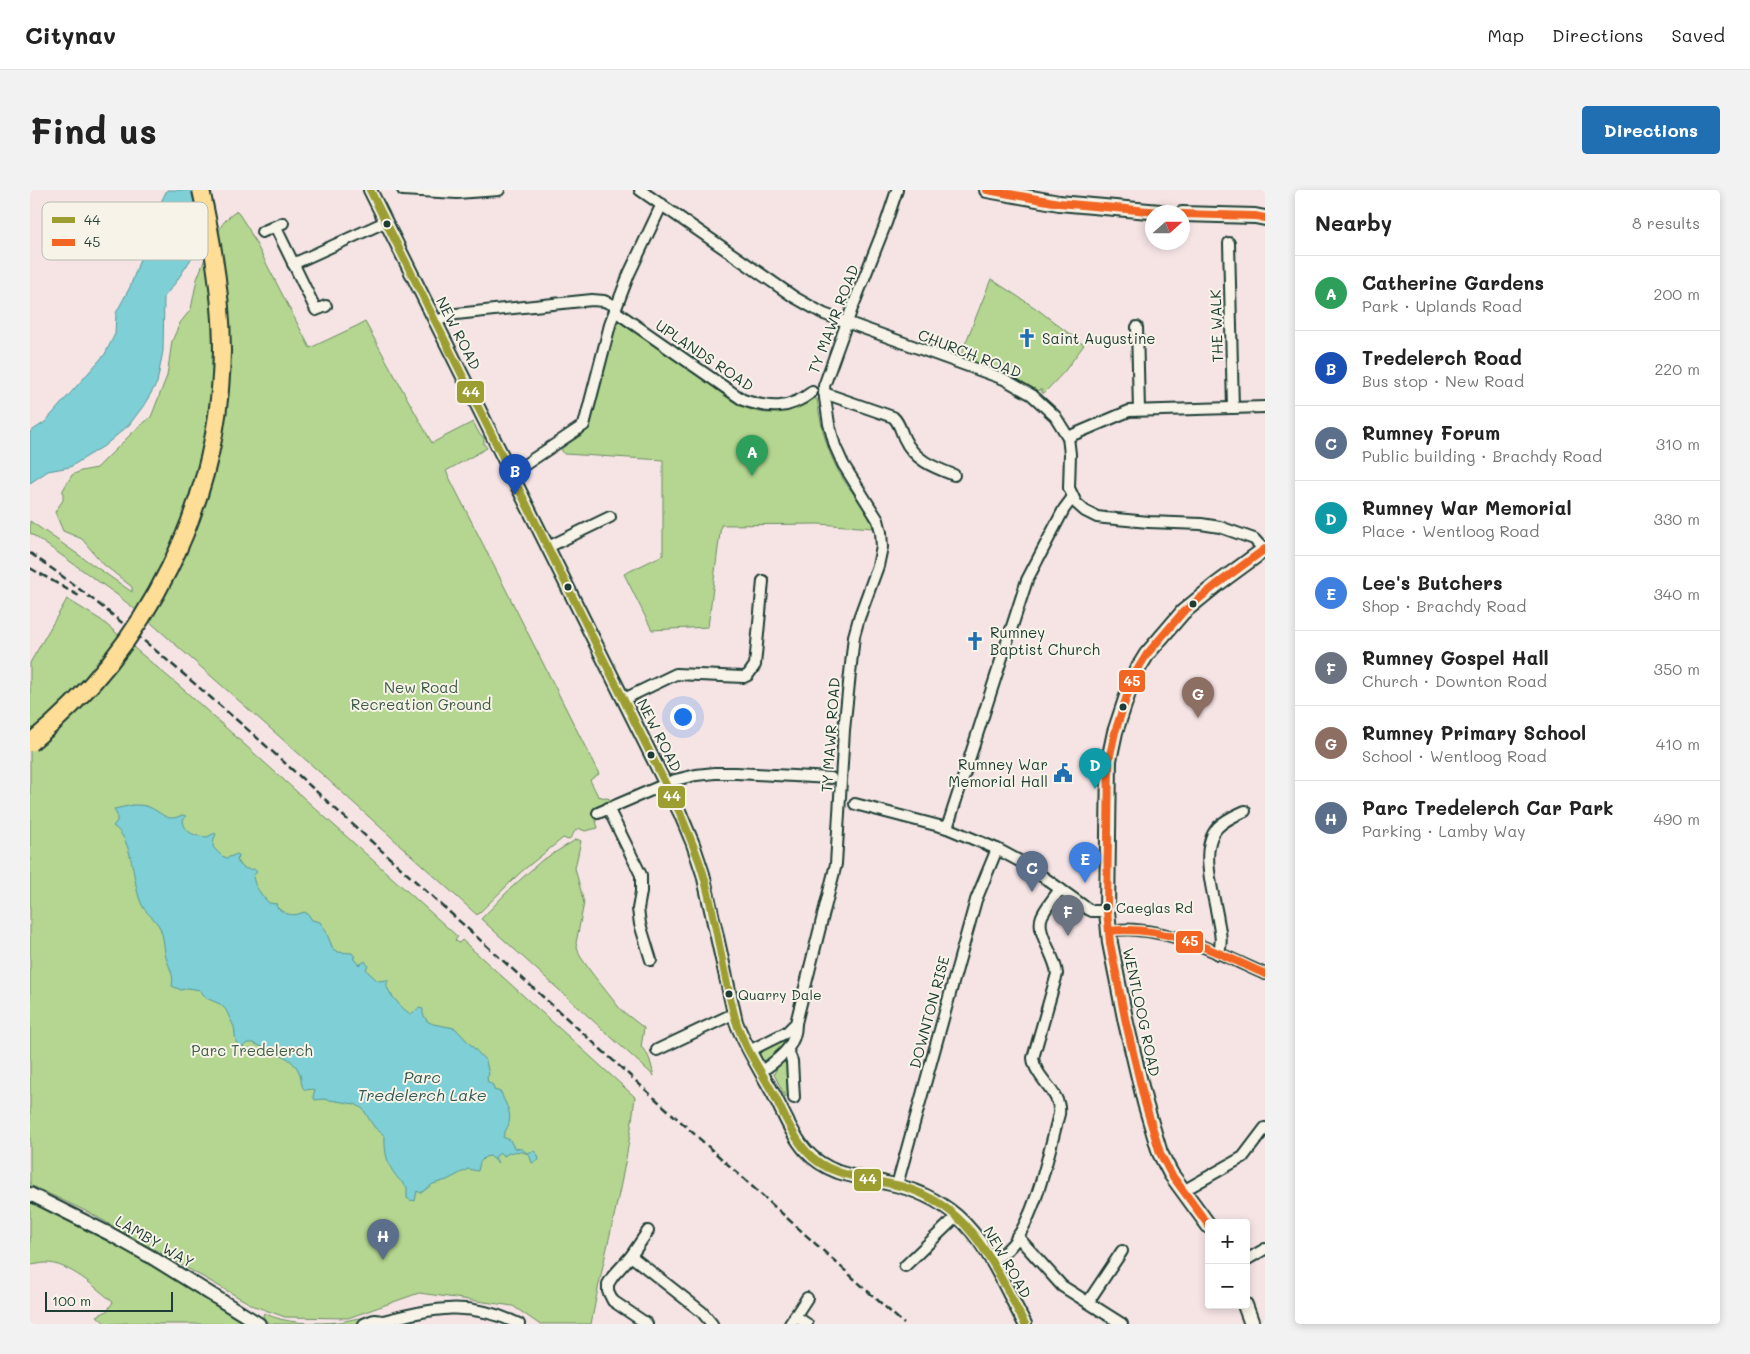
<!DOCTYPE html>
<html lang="en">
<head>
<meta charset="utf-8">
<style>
  body { margin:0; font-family:Mali,sans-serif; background:#f2f2f2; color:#222 }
  .controls { position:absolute; right:15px; bottom:15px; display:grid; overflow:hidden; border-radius:5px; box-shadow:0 2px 8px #0003 }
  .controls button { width:45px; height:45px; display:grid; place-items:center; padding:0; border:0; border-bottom:1px solid #e0e0e0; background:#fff; color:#222; font:25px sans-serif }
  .compass { position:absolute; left:1115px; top:15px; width:45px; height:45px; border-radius:50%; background:#fff; box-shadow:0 2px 8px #0003; rotate:69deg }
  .scale { position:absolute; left:15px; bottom:12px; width:128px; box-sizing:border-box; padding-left:5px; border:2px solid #1f3d34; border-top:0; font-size:14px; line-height:18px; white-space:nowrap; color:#1f3d34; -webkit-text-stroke:4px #f7f3e8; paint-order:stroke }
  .you { position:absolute; left:652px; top:526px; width:18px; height:18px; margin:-12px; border:4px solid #fff; border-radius:50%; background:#1a73e8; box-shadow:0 0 0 8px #1a73e833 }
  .badge { display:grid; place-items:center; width:32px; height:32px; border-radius:50%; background:#1f6fb2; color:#fff; font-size:16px; font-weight:700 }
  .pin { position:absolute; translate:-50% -41px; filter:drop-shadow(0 1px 2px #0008) }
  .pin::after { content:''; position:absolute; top:26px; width:18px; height:15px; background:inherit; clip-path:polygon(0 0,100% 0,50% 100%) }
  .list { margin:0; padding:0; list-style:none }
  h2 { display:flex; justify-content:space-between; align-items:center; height:65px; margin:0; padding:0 20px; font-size:21px }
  h2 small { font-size:16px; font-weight:400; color:#767676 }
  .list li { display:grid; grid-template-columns:32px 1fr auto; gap:15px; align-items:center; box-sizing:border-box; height:75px; padding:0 20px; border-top:1px solid #e0e0e0 }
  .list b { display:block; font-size:19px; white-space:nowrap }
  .list p { margin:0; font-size:16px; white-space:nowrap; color:#767676 }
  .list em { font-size:16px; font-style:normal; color:#767676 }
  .map { position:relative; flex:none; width:1235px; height:1134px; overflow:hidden; border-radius:5px }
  header { display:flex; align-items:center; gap:30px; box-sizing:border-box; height:70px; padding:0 25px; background:#fff; border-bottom:1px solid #e0e0e0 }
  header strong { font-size:24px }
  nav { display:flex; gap:28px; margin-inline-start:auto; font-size:18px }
  .intro { display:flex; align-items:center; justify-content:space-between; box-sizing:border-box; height:120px; padding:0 30px }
  h1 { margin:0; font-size:35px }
  .button { padding:12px 22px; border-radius:5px; background:#1f6fb2; color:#fff; font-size:18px; font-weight:700 }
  main { display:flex; gap:30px; padding:0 30px }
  aside { flex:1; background:#fff; border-radius:5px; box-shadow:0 2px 8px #0003 }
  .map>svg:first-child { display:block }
</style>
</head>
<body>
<header>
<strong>Citynav</strong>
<nav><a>Map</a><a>Directions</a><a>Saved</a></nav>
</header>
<div class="intro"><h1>Find us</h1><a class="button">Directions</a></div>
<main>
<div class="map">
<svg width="1235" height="1134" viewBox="0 0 1235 1134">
  <rect width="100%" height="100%" fill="#f6e4e5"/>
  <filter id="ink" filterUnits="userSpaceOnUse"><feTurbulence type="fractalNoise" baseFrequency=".02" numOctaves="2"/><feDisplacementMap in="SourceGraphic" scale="10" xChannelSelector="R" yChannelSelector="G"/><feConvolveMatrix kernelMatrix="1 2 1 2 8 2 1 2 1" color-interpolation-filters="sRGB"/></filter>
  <g filter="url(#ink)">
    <g fill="#b4d690" stroke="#6a8a62">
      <path d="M207 21 218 38 280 158 335 132 402 253 443 232 450 245 454 248V254L457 258 416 281 569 584 560 590 568 606 580 609 581 612 566 626V631L568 638 555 641 548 638C543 642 543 647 538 650L533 648 491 682 447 725 294 586 120 432C172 344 203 246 200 143 199 121 197 100 194 78 193 69 188 53 188 45 189 35 199 26 207 21Z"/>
      <path d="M176 66C190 170 183 277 135 371 126 388 116 405 107 421L86 404 0 343V331L102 402V397L73 374 52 349 33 341 25 322 33 310V300L42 285 51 281 67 278 104 241 121 227 137 186 142 151 150 133 161 119 167 89Z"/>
      <polygon points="961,89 1007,119 1054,155 1034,182 1014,203 1012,203 1012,200 1008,200 1008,202 977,183 930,167"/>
      <path d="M588 131C617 150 645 171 674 190 687 200 701 212 716 218 738 227 762 224 780 208L787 209C791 238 798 267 815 292 825 307 838 321 843 338L789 334 691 335 678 437 622 440 594 384 633 365V270L534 264 531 259 554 243 558 239 556 237 586 132Z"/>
      <path d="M37 409 71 430 154 500 428 747 425 750 429 753 432 750 605 907C597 984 575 1058 561 1134H509L483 1116 389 1103 318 1128 255 1127 224 1116 60 1023 0 995V473Z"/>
      <path d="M547 649 551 651 545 678 554 713 546 753 550 766 561 782 591 820 614 838 611 857C620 864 621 875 624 886L451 729 481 698 511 671Z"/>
      <polygon points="754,849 758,852 741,870 732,871 729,861"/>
      <polygon points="754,872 758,874 760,903 755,907 744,884 748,876"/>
      <path d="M0 1009 58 1037 222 1134H122C109 1131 88 1134 77 1134 74 1133 70 1128 67 1126L77 1121 83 1112C66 1098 39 1073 16 1073 10 1073 5 1075 0 1075Z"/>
      <path d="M234 1123C255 1134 285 1134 309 1132 318 1131 327 1127 336 1128L333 1132 326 1134H242L236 1131 233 1126Z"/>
    </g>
    <g fill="#7ecfd6" stroke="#589595">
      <polygon points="137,0 178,0 165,29 168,51 165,63 146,92 134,107 133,161 127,193 114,215 99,235 74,256 40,277 18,281 0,293 0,242 15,232 75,164 85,144 86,123 100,97 129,16"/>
      <path d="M103 615C108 615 114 615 119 617 133 623 137 633 152 625L156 626 153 631C155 644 166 646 177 647L185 643 186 645 184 648 183 657 192 666 197 668 207 664 210 666 207 669C208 676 217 681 224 679L227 682 223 686C224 696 232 706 239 713L247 714 246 716C254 725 263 727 274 722L278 724 282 730 290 732 295 739 303 759 308 762 322 763 325 767 323 768 329 775 335 771 338 776 336 778 338 782 348 791 358 790C357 794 356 795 358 799 360 805 375 822 381 824L389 818 393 819V824L397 831 403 834 425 838 456 871 459 885 457 887 458 892 463 895 464 900 471 902C474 913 482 920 479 933 478 938 474 942 473 947L480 950 484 958 492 959 497 963 504 961 508 965 509 970 502 973 499 964C490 961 482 960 474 966L470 963 465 967 468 973 460 966 455 967 450 972 448 981 438 979 417 990 403 994 391 1003 387 1001 385 1011 382 1010 381 1011 377 1008V997C360 983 354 968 355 946L344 937 333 919 325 914 293 909 285 910 283 906 285 900 283 899 275 900C270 896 272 888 269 882 262 865 238 860 223 853H217L213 857 206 852 204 837 196 820 190 814 176 808 170 800 158 798 151 800 142 796C145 784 137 775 135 763 134 755 133 745 130 738 125 728 115 723 111 713 102 692 104 649 83 636L87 631V625L84 619Z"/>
    </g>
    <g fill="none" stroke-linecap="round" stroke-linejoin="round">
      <g stroke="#1f3d34" stroke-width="14">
        <g id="minor">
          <polyline points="373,0 427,3 469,0"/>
          <polyline points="610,0 764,107 794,124 974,189 1002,205 1025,226 1038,247 1040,264 1039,298 1046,313 1055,321 1067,327 1075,328 1119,332 1171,334 1190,337 1224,349 1234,360"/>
          <polyline points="245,36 286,120 296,116"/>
          <polyline points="232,42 253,33"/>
          <polyline points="1199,53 1203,218"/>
          <polyline points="263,74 355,32"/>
          <path d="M585 121 713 210C740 219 759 220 782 202"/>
          <polyline points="405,132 416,127 426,124 562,110 574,111 586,116"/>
          <polyline points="1107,137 1109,220"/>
          <path d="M794 203 863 227C869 232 871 241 874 248 884 270 903 277 924 285"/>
          <polyline points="1038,247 1099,221 1235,217"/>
          <polyline points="481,284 554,235 581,131 599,84 632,14"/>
          <polyline points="518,357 580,327"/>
          <polyline points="594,509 646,484 714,487 718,485 725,475 733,391"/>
          <polyline points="825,614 917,638 967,659 995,674 1058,719 1062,721 1077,721"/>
          <polyline points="578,618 611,685 611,702 608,719 610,734 621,770"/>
          <polyline points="568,623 645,590 666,585 685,583 706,583 801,588"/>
          <polyline points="917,638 997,390 1034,319 1043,307"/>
          <path d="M1079 741C1087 740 1097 739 1106 740 1151 743 1194 766 1235 784"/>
          <path d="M1188 764C1193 752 1190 742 1188 730 1184 704 1168 658 1188 637 1196 629 1206 625 1215 621"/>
          <polyline points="627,860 703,824"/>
          <polyline points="719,861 757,842 766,833 806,674 814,540 824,446 829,428 848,376 852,357 851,342 848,330 813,274 805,256 799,234 795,208 794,196 821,121 856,33 867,0"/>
          <polyline points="758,861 762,871 764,908"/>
          <path d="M731 882C748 869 766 858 766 834"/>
          <polyline points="867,995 946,710 967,659"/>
          <polyline points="1153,1001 1213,967 1235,938"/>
          <polyline points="987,1046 1032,1096 1092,1134"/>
          <polyline points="601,1066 672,1122 682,1134"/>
          <path d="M961 1070C967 1067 973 1064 977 1060 1005 1034 1019 961 1029 924 1032 902 1005 889 1003 868L1027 784C1026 766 1005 743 1012 726 1016 717 1024 708 1030 699"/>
          <polyline points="1216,1070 1235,1059"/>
          <polyline points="875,1076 927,1026"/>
          <polyline points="1058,1112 1092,1061"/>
          <polyline points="765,1126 777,1134"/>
          <path d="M334 1134C337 1133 342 1130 345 1130 348 1130 350 1131 353 1131 405 1118 438 1110 489 1134"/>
          <polyline points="617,1134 583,1111 578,1101 578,1094 583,1086 601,1066 618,1041"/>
          <polyline points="760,1134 777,1108"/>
        </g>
      </g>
      <g stroke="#1f3d34" stroke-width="16">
        <g id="tertiary">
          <path d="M340 0 650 623 663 654 673 684 706 832C716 858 731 881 744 905 754 924 762 945 776 961 785 971 795 977 808 982 823 987 839 989 856 993 882 998 906 1008 927 1026 959 1054 975 1098 995 1134"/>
          <polyline points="0,1004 80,1044 121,1067 229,1134"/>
        </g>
      </g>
      <g stroke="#1f3d34" stroke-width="18">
        <g id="secondary">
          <polyline points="957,0 1029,13 1130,22"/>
          <polyline points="1152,24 1225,26 1235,28"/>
          <polyline points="1179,1036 1141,984 1130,963 1115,913 1096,833 1080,753 1077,721 1079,570 1085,542 1104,485 1117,464 1153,422 1186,395 1235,359"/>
          <polyline points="1215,1115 1222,1134"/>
        </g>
      </g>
      <use href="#minor" stroke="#f7f3e8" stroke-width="10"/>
      <use href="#tertiary" stroke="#f7f3e8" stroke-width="12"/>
      <use href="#secondary" stroke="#f7f3e8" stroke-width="14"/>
      <g stroke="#1f3d34" stroke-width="2.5" stroke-dasharray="8 4" stroke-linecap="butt">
        <path d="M0 363C79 418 151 482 224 545L874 1134"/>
        <polyline points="0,378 49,406"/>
      </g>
      <g stroke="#1f3d34" stroke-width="20" stroke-linecap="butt">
        <path id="primary-bridge" d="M0 553C118 457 190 313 192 161 192 106 183 53 171 0"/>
      </g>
      <use href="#primary-bridge" stroke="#fede96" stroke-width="16"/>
      <g stroke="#f7f3e8" stroke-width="11">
        <path id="bus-1" d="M340 0 650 623C658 643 667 663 673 683 687 732 692 783 706 831 714 857 731 881 744 905 754 924 762 945 776 961 800 989 841 988 874 997 943 1018 964 1076 995 1134"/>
      </g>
      <g stroke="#f7f3e8" stroke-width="11">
        <g id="bus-2">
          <polyline points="957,0 1029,13 1130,22"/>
          <polyline points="1152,24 1225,26 1235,28"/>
          <path d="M1079 741C1135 734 1186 762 1235 784"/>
          <polyline points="1179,1036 1141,984 1130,963 1115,913 1096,833 1080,753 1077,721 1079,570 1085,542 1104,485 1117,464 1153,422 1186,395 1235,359"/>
        </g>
      </g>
      <use href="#bus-1" stroke="#9d9e32" stroke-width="8"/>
      <use href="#bus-2" stroke="#f26522" stroke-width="8"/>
    </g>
  </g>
  <defs>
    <g id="church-bare" transform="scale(1.5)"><path d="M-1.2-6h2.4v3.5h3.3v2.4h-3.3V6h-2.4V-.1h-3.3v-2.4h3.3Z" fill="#1f6fb2" stroke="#f7f3e8" stroke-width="2.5" paint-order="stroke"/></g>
    <g id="civic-bare" transform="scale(1.5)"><path d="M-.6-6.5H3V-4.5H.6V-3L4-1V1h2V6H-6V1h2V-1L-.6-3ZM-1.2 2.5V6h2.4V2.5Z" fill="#1f6fb2" stroke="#f7f3e8" stroke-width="2.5" paint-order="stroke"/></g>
  </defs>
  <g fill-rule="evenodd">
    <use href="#church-bare" x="997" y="148"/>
    <use href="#church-bare" x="945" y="451"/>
    <use href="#civic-bare" x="1033" y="583"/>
  </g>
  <g fill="#1f3d34" stroke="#f7f3e8" stroke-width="2">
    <circle cx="357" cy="34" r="4.5"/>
    <circle cx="538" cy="397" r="4.5"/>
    <circle cx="1163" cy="414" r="4.5"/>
    <circle cx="1093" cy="517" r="4.5"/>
    <circle cx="621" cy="565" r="4.5"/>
    <circle cx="1077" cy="717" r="4.5"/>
    <circle cx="699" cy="804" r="4.5"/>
  </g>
  <g text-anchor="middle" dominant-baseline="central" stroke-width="4" stroke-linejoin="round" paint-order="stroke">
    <g font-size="14" fill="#1f3d34" stroke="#f7f3e8" text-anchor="start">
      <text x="1086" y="717">Caeglas Rd</text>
      <text x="708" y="804">Quarry Dale</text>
    </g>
    <g font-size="15" fill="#1f3d34" stroke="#f7f3e8">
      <text transform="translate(803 129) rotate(-69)">TY MAWR ROAD</text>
      <text transform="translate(1186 136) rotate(-92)">THE WALK</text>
      <text transform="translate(429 143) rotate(63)">NEW ROAD</text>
      <text transform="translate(940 163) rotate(21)">CHURCH ROAD</text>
      <text transform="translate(675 165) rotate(34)">UPLANDS ROAD</text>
      <text transform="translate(630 545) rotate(63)">NEW ROAD</text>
      <text transform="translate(800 545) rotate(-86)">TY MAWR ROAD</text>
      <text transform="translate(899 822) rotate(-75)">DOWNTON RISE</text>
      <text transform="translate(1112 822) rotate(78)">WENTLOOG ROAD</text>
      <text transform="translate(125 1051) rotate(30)">LAMBY WAY</text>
      <text transform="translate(978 1072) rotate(60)">NEW ROAD</text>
    </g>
    <g font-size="15" fill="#1f3d34" stroke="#f7f3e8" text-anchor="start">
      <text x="1012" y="148">Saint Augustine</text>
      <text x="960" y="442">Rumney<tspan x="960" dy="17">Baptist Church</tspan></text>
      <text x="1018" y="574" text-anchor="end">Rumney War<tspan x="1018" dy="17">Memorial Hall</tspan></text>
    </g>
    <g font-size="15" fill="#3d5c46" stroke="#f7f3e8">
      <text x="391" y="497">New Road<tspan x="391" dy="17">Recreation Ground</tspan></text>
      <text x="222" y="860">Parc Tredelerch</text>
    </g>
    <g font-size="16" font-style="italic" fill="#325a54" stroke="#f7f3e8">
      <text x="392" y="886">Parc<tspan x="392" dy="18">Tredelerch Lake</tspan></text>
    </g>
  </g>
  <rect x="12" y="12" width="166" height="58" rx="8" fill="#f7f3e8" stroke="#b6bcb2" stroke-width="1"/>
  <rect x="22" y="27" width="23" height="6" fill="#9d9e32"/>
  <rect x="22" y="49" width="23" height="7" fill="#f26522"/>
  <g font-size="14" fill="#1f3d34">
    <text x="54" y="35">44</text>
    <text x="54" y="57">45</text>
  </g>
  <g stroke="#f7f3e8" stroke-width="2">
    <rect x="426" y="190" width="29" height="24" rx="5" fill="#9d9e32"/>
    <rect x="1088" y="479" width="28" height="24" rx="5" fill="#f26522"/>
    <rect x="627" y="595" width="29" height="24" rx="5" fill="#9d9e32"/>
    <rect x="1145" y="740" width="29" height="24" rx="5" fill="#f26522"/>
    <rect x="823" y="978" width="29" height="24" rx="5" fill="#9d9e32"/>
  </g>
  <g font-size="14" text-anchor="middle" font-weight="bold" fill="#fff">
    <text x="441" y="207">44</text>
    <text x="1102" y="496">45</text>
    <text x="642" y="611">44</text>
    <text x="1160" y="756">45</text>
    <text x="838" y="994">44</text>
  </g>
</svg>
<div class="controls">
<button>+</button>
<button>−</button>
</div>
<svg class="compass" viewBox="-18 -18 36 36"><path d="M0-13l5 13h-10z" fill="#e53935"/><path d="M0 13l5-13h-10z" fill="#767676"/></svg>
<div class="scale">100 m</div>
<div class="you"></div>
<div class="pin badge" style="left:722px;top:286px;background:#2e9e5b">A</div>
<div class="pin badge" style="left:485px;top:305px;background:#1a4fb4">B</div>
<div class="pin badge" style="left:1002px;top:702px;background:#5c6f8a">C</div>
<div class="pin badge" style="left:1065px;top:599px;background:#0f9aa8">D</div>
<div class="pin badge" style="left:1055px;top:693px;background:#3f7fe0">E</div>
<div class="pin badge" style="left:1038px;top:746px;background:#6b7280">F</div>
<div class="pin badge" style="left:1168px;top:528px;background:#8d6e63">G</div>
<div class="pin badge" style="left:353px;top:1070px;background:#5c6f8a">H</div>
</div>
<aside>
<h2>Nearby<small>8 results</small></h2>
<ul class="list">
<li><span class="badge" style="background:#2e9e5b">A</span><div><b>Catherine Gardens</b><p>Park · Uplands Road</p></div><em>200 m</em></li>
<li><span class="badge" style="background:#1a4fb4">B</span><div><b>Tredelerch Road</b><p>Bus stop · New Road</p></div><em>220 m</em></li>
<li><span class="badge" style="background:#5c6f8a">C</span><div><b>Rumney Forum</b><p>Public building · Brachdy Road</p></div><em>310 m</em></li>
<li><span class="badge" style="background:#0f9aa8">D</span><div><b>Rumney War Memorial</b><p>Place · Wentloog Road</p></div><em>330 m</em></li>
<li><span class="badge" style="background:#3f7fe0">E</span><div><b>Lee's Butchers</b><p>Shop · Brachdy Road</p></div><em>340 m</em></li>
<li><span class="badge" style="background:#6b7280">F</span><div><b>Rumney Gospel Hall</b><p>Church · Downton Road</p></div><em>350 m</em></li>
<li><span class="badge" style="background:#8d6e63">G</span><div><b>Rumney Primary School</b><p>School · Wentloog Road</p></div><em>410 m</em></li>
<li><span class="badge" style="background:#5c6f8a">H</span><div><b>Parc Tredelerch Car Park</b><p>Parking · Lamby Way</p></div><em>490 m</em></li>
</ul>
</aside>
</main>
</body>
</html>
